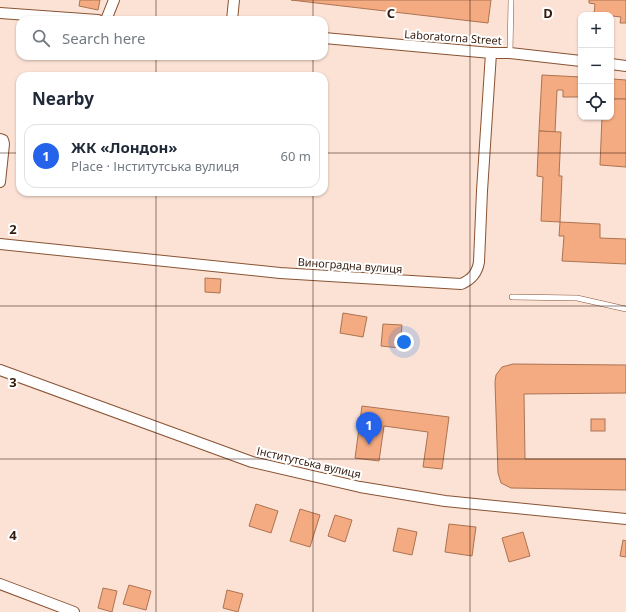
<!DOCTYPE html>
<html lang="en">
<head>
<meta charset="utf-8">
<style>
  body { margin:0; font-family:"Noto Sans",sans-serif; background:#f2f2f3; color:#1f2937 }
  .controls { position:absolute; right:12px; top:12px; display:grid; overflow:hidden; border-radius:8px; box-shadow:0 1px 3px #0004 }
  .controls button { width:36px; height:36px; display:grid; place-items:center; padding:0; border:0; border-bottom:1px solid #e0e1e3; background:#fff; color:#1f2937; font:20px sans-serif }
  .you { position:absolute; left:404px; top:342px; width:14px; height:14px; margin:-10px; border:3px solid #fff; border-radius:50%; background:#1a73e8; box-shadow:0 0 0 6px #1a73e833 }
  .badge { display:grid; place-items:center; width:26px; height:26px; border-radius:50%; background:#2563eb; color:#fff; font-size:13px; font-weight:700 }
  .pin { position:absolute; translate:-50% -33px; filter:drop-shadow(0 1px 2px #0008) }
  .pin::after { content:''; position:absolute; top:21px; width:14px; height:12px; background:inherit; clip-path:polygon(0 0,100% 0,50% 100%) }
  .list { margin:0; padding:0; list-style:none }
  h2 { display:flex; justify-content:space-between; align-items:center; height:52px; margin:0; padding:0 16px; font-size:17px }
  h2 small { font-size:13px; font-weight:400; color:#747a83 }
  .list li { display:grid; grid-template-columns:26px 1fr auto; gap:12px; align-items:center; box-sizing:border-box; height:64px; margin:0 8px 8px; padding:0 8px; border:1px solid #e0e1e3; border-radius:12px }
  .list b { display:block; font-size:15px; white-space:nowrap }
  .list p { margin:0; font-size:13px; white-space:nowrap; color:#747a83 }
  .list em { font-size:13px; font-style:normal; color:#747a83 }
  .icon { flex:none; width:22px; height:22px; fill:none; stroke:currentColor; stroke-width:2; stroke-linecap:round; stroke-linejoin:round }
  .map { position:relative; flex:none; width:626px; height:612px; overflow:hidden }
  .search { position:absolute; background:#fff; box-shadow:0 1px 3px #0004; left:16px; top:16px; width:312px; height:44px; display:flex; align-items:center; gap:10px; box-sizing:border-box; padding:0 14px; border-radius:12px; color:#747a83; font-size:15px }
  .panel { position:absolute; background:#fff; box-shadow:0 1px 3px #0004; left:16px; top:72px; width:312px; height:124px; border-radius:12px }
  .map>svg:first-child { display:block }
</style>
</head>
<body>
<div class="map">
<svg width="626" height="612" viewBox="0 0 626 612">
  <rect width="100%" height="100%" fill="#fce2d5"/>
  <g fill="#f4ab81" stroke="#ac7352">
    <polygon points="80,0 100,0 98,10 79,6"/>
    <polygon points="291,0 491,0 488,23"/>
    <polygon points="589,0 626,0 626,23 620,23 621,17 594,14 595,4 589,3"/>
    <polygon points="542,75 581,77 581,97 563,97 563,90 557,90 555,132 539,131"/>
    <polygon points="611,78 613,78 612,99 611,99"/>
    <polygon points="613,79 626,80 626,99 612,99"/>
    <polygon points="611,99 626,99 626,167 600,165 602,117 611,117"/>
    <polygon points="539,131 561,132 559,176 562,176 560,222 541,221 543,177 537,176"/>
    <polygon points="560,222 600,224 600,238 626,239 626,264 562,261 564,236 559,236"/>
    <polygon points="205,278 221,279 220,293 205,292"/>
    <polygon points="343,313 367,317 363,337 340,333"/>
    <polygon points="383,324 402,325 400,348 381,346"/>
    <polygon points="513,364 626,365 626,393 524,394 525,459 626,459 626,490 511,488 501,483 498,473 495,382 496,375 502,367"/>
    <polygon points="362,406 449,417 442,469 423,467 428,432 384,426 379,461 355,458"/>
    <rect x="591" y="419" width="14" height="12"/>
    <polygon points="256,504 278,511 271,533 249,526"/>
    <polygon points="300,509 320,515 310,547 290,541"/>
    <polygon points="335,515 352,520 345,542 328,536"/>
    <polygon points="449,524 476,527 472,556 445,552"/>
    <polygon points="398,528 417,532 412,555 393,551"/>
    <polygon points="523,532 530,556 509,562 502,538"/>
    <polygon points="623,540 626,541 626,557 620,556"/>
    <polygon points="129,585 151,591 146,610 123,604"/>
    <polygon points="103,588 117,591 112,612 98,608"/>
    <polygon points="227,590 243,594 238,612 223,608"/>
  </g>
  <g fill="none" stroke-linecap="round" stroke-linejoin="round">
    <g stroke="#895333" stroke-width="6">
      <g id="service">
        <polyline points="510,53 511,0"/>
        <polyline points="512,297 577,298 626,309"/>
      </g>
    </g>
    <g stroke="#895333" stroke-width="12">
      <g id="minor">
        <polyline points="0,13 98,20"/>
        <polyline points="106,20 114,0"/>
        <polyline points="232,20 234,0"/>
        <polyline points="324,38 491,53 510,53 581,61"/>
        <polyline points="611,64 626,66"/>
        <polyline points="0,139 3,140 4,144 0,182"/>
        <path d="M0 244 280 273 461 284C471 280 477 274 479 262L482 191 491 53"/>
        <polyline points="0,370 252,462 360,487 445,501 626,519"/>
        <polyline points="0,584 74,612"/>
      </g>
    </g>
    <use href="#service" stroke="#fff" stroke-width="5"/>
    <use href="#minor" stroke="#fff" stroke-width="10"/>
  </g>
  <path fill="none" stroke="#331c0e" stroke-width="1" stroke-opacity="0.55" d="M156 0V20M313 0V20M470 0V612M156 56V76M313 56V76M0 153H20M324 153H626M156 192V612M313 192V612M0 306H626M0 459H626"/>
  <g text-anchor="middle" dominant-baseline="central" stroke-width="4" stroke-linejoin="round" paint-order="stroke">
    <g font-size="11" fill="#331c0e" stroke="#fff">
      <text transform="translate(453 37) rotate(4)">Laboratorna Street</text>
      <text transform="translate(350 265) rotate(4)">Виноградна вулиця</text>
      <text transform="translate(309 462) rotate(13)">Інститутська вулиця</text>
    </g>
  </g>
  <g font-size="13" text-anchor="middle" font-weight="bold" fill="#331c0e" stroke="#fff" stroke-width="4" stroke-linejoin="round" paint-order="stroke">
    <text x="391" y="18">C</text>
    <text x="548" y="18">D</text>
    <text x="13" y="234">2</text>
    <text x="13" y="387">3</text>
    <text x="13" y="540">4</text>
  </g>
</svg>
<div class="controls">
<button>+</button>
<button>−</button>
<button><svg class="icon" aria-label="locate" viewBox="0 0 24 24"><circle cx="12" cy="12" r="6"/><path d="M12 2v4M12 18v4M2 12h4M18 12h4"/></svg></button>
</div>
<div class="you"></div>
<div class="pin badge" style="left:369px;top:445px">1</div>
<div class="search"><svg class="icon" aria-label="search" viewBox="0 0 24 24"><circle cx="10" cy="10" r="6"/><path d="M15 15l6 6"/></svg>Search here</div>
<section class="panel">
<h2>Nearby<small></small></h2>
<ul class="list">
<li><span class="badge">1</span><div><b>ЖК «Лондон»</b><p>Place · Інститутська вулиця</p></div><em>60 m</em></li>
</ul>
</section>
</div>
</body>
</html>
